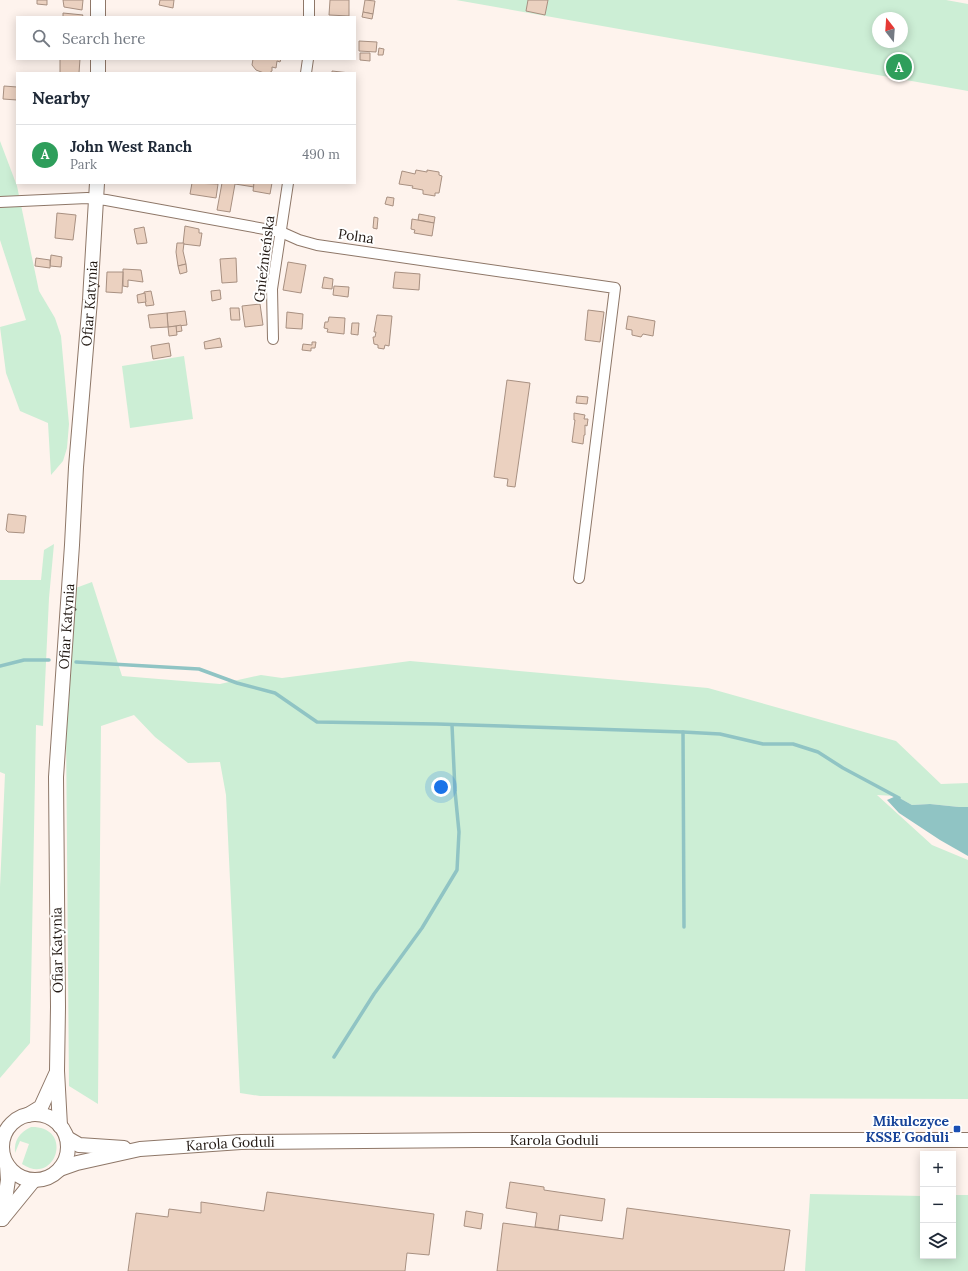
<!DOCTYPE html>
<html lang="en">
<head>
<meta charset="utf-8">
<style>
  body { margin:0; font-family:Lora,serif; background:#f2f2f3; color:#1f2937 }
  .controls { position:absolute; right:12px; bottom:12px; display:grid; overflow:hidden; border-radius:0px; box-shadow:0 2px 10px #0003 }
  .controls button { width:36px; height:36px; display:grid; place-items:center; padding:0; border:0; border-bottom:1px solid #e0e1e3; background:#fff; color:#1f2937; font:20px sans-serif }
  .compass { position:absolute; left:872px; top:12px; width:36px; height:36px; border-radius:50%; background:#fff; box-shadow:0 2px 10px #0003; rotate:343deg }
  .you { position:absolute; left:441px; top:787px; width:14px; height:14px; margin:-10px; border:3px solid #fff; border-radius:50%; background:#1a73e8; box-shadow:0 0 0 6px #1a73e833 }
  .badge { display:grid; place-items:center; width:26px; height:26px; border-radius:50%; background:#0f766e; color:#fff; font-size:13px; font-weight:700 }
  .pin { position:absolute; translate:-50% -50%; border:2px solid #fff; box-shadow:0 1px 4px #0006 }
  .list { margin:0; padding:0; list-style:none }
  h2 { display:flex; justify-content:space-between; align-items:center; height:52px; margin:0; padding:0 16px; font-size:17px }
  h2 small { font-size:13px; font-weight:400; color:#747a83 }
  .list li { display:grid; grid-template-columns:26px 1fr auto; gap:12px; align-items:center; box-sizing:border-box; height:60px; padding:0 16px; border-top:1px solid #e0e1e3 }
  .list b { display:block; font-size:15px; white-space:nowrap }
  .list p { margin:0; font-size:13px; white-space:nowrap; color:#747a83 }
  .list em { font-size:13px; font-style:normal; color:#747a83 }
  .icon { flex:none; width:22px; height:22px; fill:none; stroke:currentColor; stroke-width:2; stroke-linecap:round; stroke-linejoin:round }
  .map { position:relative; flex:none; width:968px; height:1271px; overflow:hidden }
  .search { position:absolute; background:#fff; box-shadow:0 2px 10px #0003; left:16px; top:16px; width:340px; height:44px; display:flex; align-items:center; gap:10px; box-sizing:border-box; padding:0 14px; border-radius:0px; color:#747a83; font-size:15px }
  .panel { position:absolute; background:#fff; box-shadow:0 2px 10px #0003; left:16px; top:72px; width:340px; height:112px; border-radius:0px }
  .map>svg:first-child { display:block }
</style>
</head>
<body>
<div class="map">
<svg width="968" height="1271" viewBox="0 0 968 1271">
  <rect width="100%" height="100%" fill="#fef3ed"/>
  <g fill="#cceed5" fill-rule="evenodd">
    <path d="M456 0H946L968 4V91ZM878 18H902V42H878Z"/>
    <polygon points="0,141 17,186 39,291 55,318 61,336 69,424 67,448 63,461 51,475 48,423 20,411 6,373 0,327 26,320 0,240"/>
    <polygon points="184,356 193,419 130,428 122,366"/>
    <polygon points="54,544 49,598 43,726 36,725 30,1043 0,1078 0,887 5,774 0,772 0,580 41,580 44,550"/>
    <polygon points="92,582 122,676 220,684 261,675 282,678 410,661 708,688 896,741 941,784 968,783 968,807 959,807 930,804 912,805 896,796 877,795 932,845 968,860 968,1099 260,1096 240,1093 226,795 220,762 188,763 155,737 134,715 101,726 98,1104 69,1086 66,728 73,589"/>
    <path d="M31 1127C75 1126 56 1187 22 1164L29 1144 20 1141 15 1153C14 1140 19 1133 31 1127Z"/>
    <polygon points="810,1194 923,1196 923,1256 953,1256 953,1195 968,1195 968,1271 805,1271"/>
  </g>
  <polygon fill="#90c4c4" points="896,796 912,805 930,804 959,807 968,807 968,856 940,840 899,813 887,800"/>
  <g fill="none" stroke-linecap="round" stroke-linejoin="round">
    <g stroke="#90c4c4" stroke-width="3.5">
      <polyline points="76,662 199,669 237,683 275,693 317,722 437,724 683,732 720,734 763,744 793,744 818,752 843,768 899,798"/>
      <polyline points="0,666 24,660 49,660"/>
      <polyline points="683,732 684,927"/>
      <polyline points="334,1057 374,994 422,928 457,870 459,832 455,791 452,725"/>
    </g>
  </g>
  <g fill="#ebd1c0" stroke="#a89081">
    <polygon points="37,0 47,0 47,5 37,4"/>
    <polygon points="63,0 83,0 82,10 64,7"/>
    <polygon points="160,0 174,0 173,8 159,5"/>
    <polygon points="330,0 349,0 349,16 329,15"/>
    <polygon points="365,0 375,1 373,14 363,12"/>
    <polygon points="528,0 548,0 545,15 526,11"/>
    <polygon points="363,12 373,14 372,19 362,17"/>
    <polygon points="63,13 83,15 82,17 63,17"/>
    <polygon points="359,41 377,42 376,52 359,51"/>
    <polygon points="379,48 384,49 383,55 378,55"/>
    <polygon points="360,53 370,53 370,61 360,60"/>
    <polygon points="60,59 80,59 79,73 60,73"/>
    <polygon points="253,59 281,59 280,62 277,61 276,68 272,67 272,71 269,73 264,73 256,70 252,65"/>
    <polygon points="332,71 350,73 332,73"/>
    <polygon points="4,86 17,87 17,100 3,99"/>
    <polygon points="416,170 427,172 427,170 439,172 439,175 442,176 439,193 435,193 435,196 423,194 423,190 412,188 413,186 399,184 402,171 415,174"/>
    <polygon points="192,183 218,184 216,198 190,194"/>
    <polygon points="222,183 254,183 254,187 235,184 230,212 217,210"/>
    <polygon points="254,183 272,183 270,194 253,191"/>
    <polygon points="387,197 394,198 393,206 385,204"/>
    <polygon points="57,213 76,215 73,240 55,238"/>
    <polygon points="419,214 435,217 434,223 418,220"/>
    <polygon points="374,217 378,218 377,229 373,228"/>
    <polygon points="412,219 434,223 432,236 414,233 415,230 411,229"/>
    <polygon points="185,226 199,229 199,233 202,233 200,246 183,244"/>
    <polygon points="144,227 147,243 137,244 134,229"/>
    <polygon points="177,243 184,243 183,251 186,264 178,266 176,252"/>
    <polygon points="51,255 62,257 61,267 50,266"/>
    <polygon points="36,258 50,260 50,268 35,266"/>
    <polygon points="236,258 237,282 222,283 220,259"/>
    <polygon points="288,262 306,265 301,293 283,290"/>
    <polygon points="186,264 187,272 180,274 178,266"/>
    <polygon points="123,269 141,270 143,282 128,280 128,287 123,286"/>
    <polygon points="107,272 123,272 122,293 106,292"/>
    <polygon points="395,272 420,274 419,290 393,288"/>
    <polygon points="324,277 333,279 332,289 322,288"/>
    <polygon points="334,286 349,287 348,297 333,295"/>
    <polygon points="220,290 221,299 212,301 211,291"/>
    <polygon points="151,291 154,305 146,306 144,292"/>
    <polygon points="145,293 146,302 138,303 137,295"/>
    <polygon points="260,304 263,325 245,327 242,306"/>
    <polygon points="230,308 239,308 240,320 231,320"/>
    <polygon points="588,310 604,312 600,342 585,340"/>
    <polygon points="185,311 187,325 168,327 167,313"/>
    <polygon points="287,312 303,314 302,329 286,328"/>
    <polygon points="167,313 168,327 150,328 148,315"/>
    <polygon points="377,315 392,316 389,346 385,345 384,349 378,348 378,345 374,344 373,337 375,337 376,332 374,332"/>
    <polygon points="628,316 655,321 653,336 643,334 641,337 632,335 632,330 626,329"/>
    <polygon points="329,317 345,318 344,334 327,332 328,329 324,328 325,322 328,322"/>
    <polygon points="352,323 359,323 358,335 351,334"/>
    <polygon points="181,325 182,331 176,332 176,326"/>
    <polygon points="176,326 177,335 169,336 168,327"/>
    <polygon points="220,338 222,347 205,349 204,342"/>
    <polygon points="312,342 316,342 315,348 311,348 311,351 302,350 303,344 312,345"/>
    <polygon points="169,343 171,356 153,359 151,346"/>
    <polygon points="507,380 530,383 515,487 507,486 508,479 494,477"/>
    <polygon points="577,396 588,397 587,404 576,403"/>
    <polygon points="574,413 585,415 584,419 588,419 587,426 585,425 585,435 584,435 583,444 572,442 575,420 574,420"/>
    <polygon points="8,514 26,516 24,533 8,532 6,530"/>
    <polygon points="510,1182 544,1187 544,1190 605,1199 602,1221 560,1215 558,1230 535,1227 537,1213 506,1208"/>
    <polygon points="267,1192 434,1214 429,1255 407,1253 405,1271 128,1271 136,1213 168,1217 169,1209 201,1213 201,1202 264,1211"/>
    <polygon points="627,1208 790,1230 784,1271 497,1271 503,1223 623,1239"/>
    <polygon points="466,1211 483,1214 481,1229 464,1226"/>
  </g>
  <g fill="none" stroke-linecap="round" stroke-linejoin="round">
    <g stroke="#8e7768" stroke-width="12">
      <g id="street">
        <polyline points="309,0 309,17"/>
        <polyline points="306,73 308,59"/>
        <polyline points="0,202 87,198 106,200 281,232 299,240 317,245 615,288 579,578"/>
        <polyline points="273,339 272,289 288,183"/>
      </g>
    </g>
    <g stroke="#8e7768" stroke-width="16">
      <g id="secondary">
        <polyline points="98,17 98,0"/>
        <polyline points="98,73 98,59"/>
        <circle cx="35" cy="1147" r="33"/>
        <polyline points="28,1115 41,1107 56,1074"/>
        <path id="s1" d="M60 1126 57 1071 58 1007 56 777 72 545 76 467 90 300 97 183"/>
        <polyline points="67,1138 79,1145 124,1148"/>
        <path id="s2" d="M60 1169 77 1163 140 1149 241 1142 476 1140H968"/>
        <polyline points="2,1219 8,1180 7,1165"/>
        <polyline points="2,1219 33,1181"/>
      </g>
    </g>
    <use href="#street" stroke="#fff" stroke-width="10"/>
    <use href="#secondary" stroke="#fff" stroke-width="14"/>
  </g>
  <rect fill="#1a4fb4" stroke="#fff" stroke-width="1.5" x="953" y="1125" width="8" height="8" rx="2"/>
  <g text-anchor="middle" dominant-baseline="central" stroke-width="4" stroke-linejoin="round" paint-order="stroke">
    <g font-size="14" fill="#221913" stroke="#fff">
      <text transform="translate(356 236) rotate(8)">Polna</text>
      <text transform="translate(264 259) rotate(-83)">Gnieźnieńska</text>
      <text stroke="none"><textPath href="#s1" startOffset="824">Ofiar Katynia</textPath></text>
      <text stroke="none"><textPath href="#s1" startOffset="500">Ofiar Katynia</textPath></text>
      <text transform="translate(57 950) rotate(-91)">Ofiar Katynia</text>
      <text stroke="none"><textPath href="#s2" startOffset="497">Karola Goduli</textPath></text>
      <text stroke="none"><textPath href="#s2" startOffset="173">Karola Goduli</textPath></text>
    </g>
    <g font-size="14" font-weight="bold" fill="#164399" stroke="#fff" text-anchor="end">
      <text x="949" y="1121">Mikulczyce<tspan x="949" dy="16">KSSE Goduli</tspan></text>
    </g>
  </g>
</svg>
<div class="controls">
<button>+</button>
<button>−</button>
<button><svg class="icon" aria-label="layers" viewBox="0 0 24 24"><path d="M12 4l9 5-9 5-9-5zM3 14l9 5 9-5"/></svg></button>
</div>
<svg class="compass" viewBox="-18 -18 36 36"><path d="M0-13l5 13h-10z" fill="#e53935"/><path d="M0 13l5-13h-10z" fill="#747a83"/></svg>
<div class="you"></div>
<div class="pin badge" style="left:899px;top:67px;background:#2e9e5b">A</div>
<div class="search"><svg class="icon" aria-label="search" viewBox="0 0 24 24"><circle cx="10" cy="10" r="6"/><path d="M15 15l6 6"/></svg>Search here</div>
<section class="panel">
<h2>Nearby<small></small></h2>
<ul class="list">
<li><span class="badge" style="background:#2e9e5b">A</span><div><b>John West Ranch</b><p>Park</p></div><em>490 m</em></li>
</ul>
</section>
</div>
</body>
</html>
